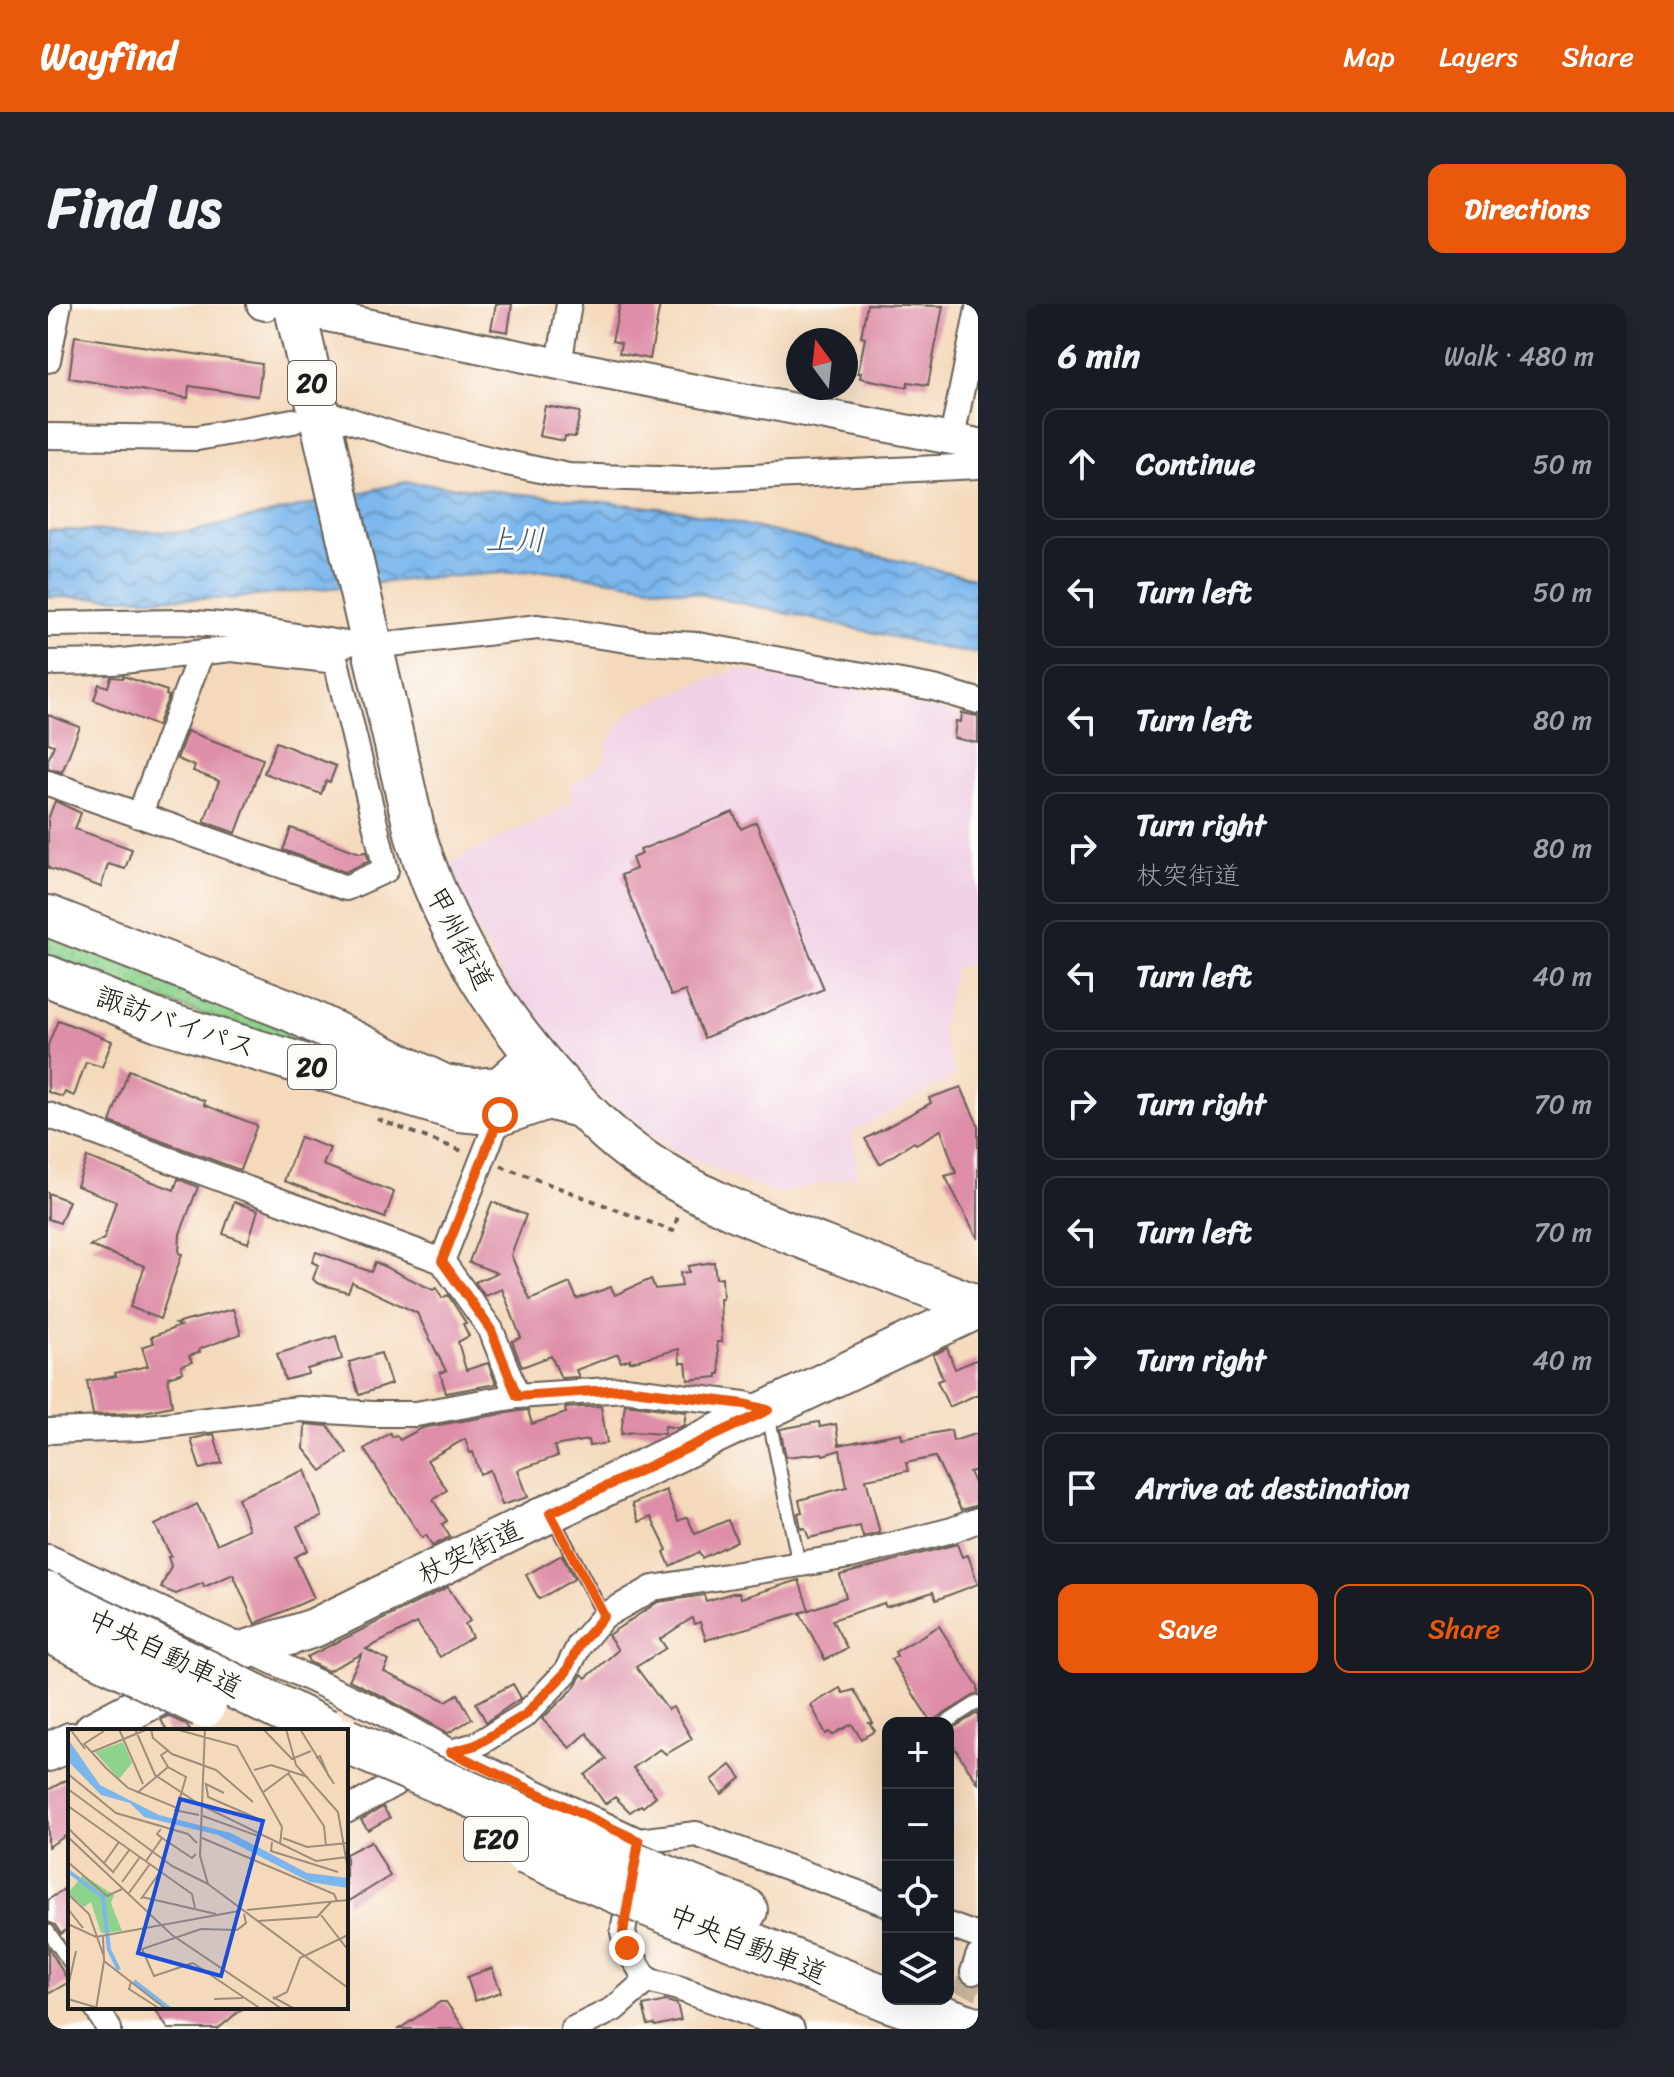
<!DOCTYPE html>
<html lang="en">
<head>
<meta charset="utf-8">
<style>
  body { margin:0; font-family:Sriracha,"Klee One",sans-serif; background:#20242c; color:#f1f3f6 }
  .controls { position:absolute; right:24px; bottom:24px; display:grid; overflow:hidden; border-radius:16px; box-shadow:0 8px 32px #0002 }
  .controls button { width:72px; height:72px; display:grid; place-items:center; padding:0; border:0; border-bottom:2px solid #363941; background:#171b24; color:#f1f3f6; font:40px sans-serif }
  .compass { position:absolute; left:738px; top:24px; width:72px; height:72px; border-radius:50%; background:#171b24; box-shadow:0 8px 32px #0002; rotate:345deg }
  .stop { position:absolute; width:24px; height:24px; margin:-18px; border:6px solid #ea580c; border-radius:50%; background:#fff }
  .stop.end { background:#ea580c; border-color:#fff; box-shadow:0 2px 8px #0008 }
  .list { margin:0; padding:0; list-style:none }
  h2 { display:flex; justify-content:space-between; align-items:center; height:104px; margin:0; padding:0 32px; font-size:34px }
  h2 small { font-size:26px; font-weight:400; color:#9ea1a6 }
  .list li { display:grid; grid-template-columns:52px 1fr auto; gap:24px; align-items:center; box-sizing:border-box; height:112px; margin:0 16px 16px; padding:0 16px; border:2px solid #363941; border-radius:16px }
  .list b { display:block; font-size:30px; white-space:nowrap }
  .list p { margin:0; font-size:26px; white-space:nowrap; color:#9ea1a6 }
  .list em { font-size:26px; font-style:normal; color:#9ea1a6 }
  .actions { display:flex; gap:16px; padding:24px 32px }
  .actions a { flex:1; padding:18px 0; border:2px solid #ea580c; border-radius:16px; text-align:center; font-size:28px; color:#ea580c }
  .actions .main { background:#ea580c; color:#fff }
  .icon { flex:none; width:44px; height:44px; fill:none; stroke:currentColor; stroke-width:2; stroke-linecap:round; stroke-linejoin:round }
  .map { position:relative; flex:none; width:930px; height:1725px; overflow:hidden; border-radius:16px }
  header { display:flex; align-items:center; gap:48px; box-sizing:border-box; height:112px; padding:0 40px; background:#ea580c; color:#fff }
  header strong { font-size:38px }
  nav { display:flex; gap:44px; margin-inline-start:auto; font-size:28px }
  .intro { display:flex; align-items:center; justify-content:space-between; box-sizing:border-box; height:192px; padding:0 48px }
  h1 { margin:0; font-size:56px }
  .button { padding:20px 36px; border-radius:16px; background:#ea580c; color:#fff; font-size:28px; font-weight:700 }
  main { display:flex; gap:48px; padding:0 48px }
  aside { flex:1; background:#171b24; border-radius:16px; box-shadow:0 8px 32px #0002 }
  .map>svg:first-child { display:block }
</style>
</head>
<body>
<header>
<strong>Wayfind</strong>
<nav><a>Map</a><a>Layers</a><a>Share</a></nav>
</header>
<div class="intro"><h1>Find us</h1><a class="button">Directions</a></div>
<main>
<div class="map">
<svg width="930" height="1725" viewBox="0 0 930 1725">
  <defs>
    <pattern id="grass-dots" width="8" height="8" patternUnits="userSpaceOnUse" patternTransform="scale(2)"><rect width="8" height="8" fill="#8dd38d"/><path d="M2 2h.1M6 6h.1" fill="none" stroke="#79b579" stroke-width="1.8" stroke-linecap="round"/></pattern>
    <pattern id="water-waves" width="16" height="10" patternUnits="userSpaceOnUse" patternTransform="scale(2)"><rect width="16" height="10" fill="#7bb7ed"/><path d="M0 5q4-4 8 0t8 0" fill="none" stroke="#6494bf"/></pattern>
  </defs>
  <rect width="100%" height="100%" fill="#fdfcf7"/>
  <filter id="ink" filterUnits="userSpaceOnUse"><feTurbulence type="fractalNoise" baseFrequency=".0125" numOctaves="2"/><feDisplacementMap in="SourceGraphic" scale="16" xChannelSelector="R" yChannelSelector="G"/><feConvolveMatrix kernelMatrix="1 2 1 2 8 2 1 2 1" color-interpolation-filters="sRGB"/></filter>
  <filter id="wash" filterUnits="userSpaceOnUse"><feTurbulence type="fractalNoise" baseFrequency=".006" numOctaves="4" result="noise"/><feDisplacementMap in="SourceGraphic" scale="32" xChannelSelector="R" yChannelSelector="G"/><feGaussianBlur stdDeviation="1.8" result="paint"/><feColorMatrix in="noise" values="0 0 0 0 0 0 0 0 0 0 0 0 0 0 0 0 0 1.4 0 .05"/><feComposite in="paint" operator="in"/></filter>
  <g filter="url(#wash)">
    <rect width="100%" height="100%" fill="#f4d9bb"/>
    <polygon fill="#f0d0e5" points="689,365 839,391 930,417 930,658 907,663 893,727 907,772 805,828 810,871 728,890 629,849 554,793 494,728 455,673 418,605 398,561 524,500 522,483 557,457 559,438 584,406"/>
    <polygon fill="url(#grass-dots)" stroke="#547854" stroke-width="2" points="0,618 403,790 90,689 0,651"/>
    <polygon fill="url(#water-waves)" stroke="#4c6a84" stroke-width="2" points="358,178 632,206 930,275 930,349 908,347 642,288 497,266 367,275 179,295 0,293 0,226 143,228"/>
    <g id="blocks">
      <g fill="#de8ea8">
        <polygon points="448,0 464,0 460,28 443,25"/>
        <polygon points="572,0 612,0 602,55 571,49 573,39 564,37"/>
        <polygon points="819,0 895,2 880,81 860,78 859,83 812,74 813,69 810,69 817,34 813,33"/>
        <polygon points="27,32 214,60 210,92 141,82 140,94 21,74"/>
        <polygon points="497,102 532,108 527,133 517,132 516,137 491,132"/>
        <polygon points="75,372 119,387 118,391 121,392 109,422 46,396 51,380 60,383 63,373 75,374"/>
        <polygon points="914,409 930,412 930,439 906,434 908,417 913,418"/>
        <polygon points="0,411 32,423 14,468 0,464 0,456 6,441 0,439"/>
        <polygon points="139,427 215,455 188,529 156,518 171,477 145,467 147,462 129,455"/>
        <polygon points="228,438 288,462 282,478 278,477 273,490 216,469"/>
        <polygon points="7,497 33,509 27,525 84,545 77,565 60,560 53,583 0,564 0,515"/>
        <polygon points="685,508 693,525 708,518 776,685 656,734 637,687 623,692 573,571 588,565 584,554 594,550 592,546"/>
        <polygon points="243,524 312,549 318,548 321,557 297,568 235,546"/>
        <polygon points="10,716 64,737 54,763 38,758 26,792 17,788 15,793 0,788 0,741"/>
        <polygon points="81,766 157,797 156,801 209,821 192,866 62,818"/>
        <polygon points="913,783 930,821 930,935 897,872 908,869 893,826 868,840 866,838 832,860 817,835 883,799 881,794"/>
        <polygon points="252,833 282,844 275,861 346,888 337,914 236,877"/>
        <polygon points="39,853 126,886 130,875 150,883 132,930 131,949 134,950 112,1015 82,1003 97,962 42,942 56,935 68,897 29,882"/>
        <polygon points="0,889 21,897 12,919 0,915"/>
        <polygon points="186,898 210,906 200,939 175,930"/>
        <polygon points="444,898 478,911 463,951 482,996 522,979 529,995 563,983 567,991 603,975 607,985 634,982 632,969 641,968 640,962 666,958 668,974 674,973 675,995 672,995 674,1038 669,1038 672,1070 669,1070 669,1073 640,1076 638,1059 632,1059 631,1045 582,1058 582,1055 573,1058 570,1050 528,1066 531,1073 513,1074 503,1052 474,1063 464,1037 473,1034 454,985 437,992 427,978 449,969 421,958"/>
        <polygon points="268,948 323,968 327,958 385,986 389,984 394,994 400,991 418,1019 415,1020 421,1032 410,1038 418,1066 440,1059 448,1080 398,1089 392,1069 398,1067 369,1009 304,978 300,988 269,979 265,975 270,961 264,958"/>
        <polygon points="185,1005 193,1030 151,1045 152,1048 141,1052 144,1058 133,1062 135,1068 120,1073 124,1102 91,1109 45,1111 39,1077 68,1072 67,1069 100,1062 94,1043 106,1039 103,1033 132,1022 127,1020"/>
        <polygon points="288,1032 294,1055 259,1065 260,1070 237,1076 229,1050"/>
        <polygon points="899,1044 907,1065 930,1055 930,1090 901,1103 889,1077 895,1075 885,1051"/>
        <polygon points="333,1049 343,1080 311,1091 301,1058"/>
        <polygon points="577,1100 638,1108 636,1121 630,1124 617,1122 616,1130 585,1128 573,1130"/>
        <polygon points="553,1102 559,1139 541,1142 540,1136 506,1142 510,1152 470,1166 480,1193 454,1201 442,1166 432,1170 425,1148 422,1149 417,1135 379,1156 399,1186 385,1196 399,1217 394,1220 402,1233 384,1242 378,1231 374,1234 316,1145 342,1129 344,1133 348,1131 352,1136 374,1124 471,1107 480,1106 484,1120 518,1109 517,1104"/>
        <polygon points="771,1118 772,1123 788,1120 791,1141 853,1129 854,1135 903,1126 905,1137 930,1129 930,1166 921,1168 930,1187 930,1201 913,1206 887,1153 858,1159 860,1167 818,1175 832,1229 815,1233 812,1222 761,1234 757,1224 753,1225 750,1209 754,1208 751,1196 799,1183 792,1146 775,1151 774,1149 738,1153 732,1125"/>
        <polygon points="257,1120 280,1122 299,1149 274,1167 256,1145"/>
        <polygon points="166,1130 174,1159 152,1165 143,1135"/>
        <polygon points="257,1166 274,1213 249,1222 260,1246 247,1253 266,1294 207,1320 185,1270 156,1283 155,1279 128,1290 113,1284 123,1262 120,1253 123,1252 107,1221 149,1200 169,1240 201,1225 190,1194"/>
        <polygon points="618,1186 630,1217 639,1213 647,1230 680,1216 689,1237 654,1254 651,1248 622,1262 616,1248 619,1246 603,1213 591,1218 584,1200"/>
        <polygon points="909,1240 914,1253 920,1251 930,1280 888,1296 885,1288 838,1303 836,1299 784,1316 799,1344 777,1356 752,1309 798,1293 792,1271"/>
        <polygon points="514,1251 526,1275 491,1295 478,1271"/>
        <polygon points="751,1276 761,1306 658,1336 652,1318 646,1320 644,1314 612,1335 618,1344 588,1363 620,1406 625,1403 644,1435 618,1450 612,1445 585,1464 608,1492 595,1503 593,1501 582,1508 567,1493 557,1500 537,1471 558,1455 539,1429 522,1444 494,1415 525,1385 534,1370 538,1374 570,1346 560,1331 610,1298 656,1291 658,1297 685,1289 691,1289 693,1294"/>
        <polygon points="400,1283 422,1317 417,1320 424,1333 392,1353 369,1319 318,1345 341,1357 336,1368 398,1397 410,1390 424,1415 400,1429 338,1394 301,1376 314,1350 280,1367 261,1358 259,1353"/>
        <polygon points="891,1322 930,1383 930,1389 883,1418 843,1355 849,1352 847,1348"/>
        <polygon points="465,1380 473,1394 438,1418 428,1399"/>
        <polygon points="792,1384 795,1389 806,1386 825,1419 821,1419 827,1427 813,1435 804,1420 784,1431 782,1428 778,1430 763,1401"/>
        <polygon points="930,1409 930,1479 906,1443 900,1448 900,1427"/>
        <polygon points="120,1412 139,1421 142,1427 119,1427 113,1416"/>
        <polygon points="683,1461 693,1474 674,1490 664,1476"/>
        <polygon points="22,1474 22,1529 0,1543 0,1486"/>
        <polygon points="335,1503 342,1514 320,1526 313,1516"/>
        <polygon points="323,1537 342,1572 298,1599 298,1550"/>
        <polygon points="22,1581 22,1623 13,1630 7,1621 0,1618 0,1596"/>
        <polygon points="0,1643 21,1678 0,1690"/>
        <polygon points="444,1664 453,1688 427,1697 419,1673"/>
        <polygon points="618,1697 629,1700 633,1716 607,1722 606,1720 600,1721 595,1702"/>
        <polygon points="392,1698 398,1698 417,1725 351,1725"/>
        <polygon points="106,1703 196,1703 170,1725 120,1725"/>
      </g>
    </g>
  </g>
  <g filter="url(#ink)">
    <use href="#blocks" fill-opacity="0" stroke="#685e54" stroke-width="2"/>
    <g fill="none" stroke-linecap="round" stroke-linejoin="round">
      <polyline stroke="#c9b39b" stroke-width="24" stroke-dasharray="24 12" stroke-linecap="butt" points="904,1725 925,1668"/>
      <g stroke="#685e54" stroke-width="16">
        <g id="service">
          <polyline points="720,1110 751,1261"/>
          <polyline points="503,1211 556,1312"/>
          <polyline points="899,1418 930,1398"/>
          <polyline points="0,1627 22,1659"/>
        </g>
      </g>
      <g stroke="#685e54" stroke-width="28">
        <g id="minor">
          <polyline points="0,56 11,0"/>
          <polyline points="511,60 521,0"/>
          <polyline points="292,113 347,131 445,156 520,172 640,176 930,162"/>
          <polyline points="0,132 149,134 245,117"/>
          <polyline points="904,134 930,5"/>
          <polyline points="0,320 134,318 185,322 299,340"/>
          <polyline points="342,340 490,323 593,338 650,341 886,384 930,397"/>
          <polyline points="0,359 65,358 184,345 288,357 338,566 298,584 0,479"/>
          <polyline points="91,512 153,349"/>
          <polyline points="0,811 394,957 443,1026 469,1092"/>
          <polyline points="394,957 452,811"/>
          <polyline points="0,1127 92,1124 251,1105 325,1110 368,1110 469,1092 577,1085 696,1100 720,1106"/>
          <polyline points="0,1253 331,1407 403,1448 591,1537"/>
          <polyline points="298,1507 403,1448 428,1441 477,1411 518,1368 532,1340 556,1312 605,1284 802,1252 904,1226 930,1216"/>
          <polyline points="900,1621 930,1632"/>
          <polyline points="925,1668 930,1653"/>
          <polyline points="48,1703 61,1725"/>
          <polyline points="525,1725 566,1705 599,1676"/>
          <polyline points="744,1725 630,1684 599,1676 579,1644 575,1628 591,1537 648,1530 840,1600"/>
        </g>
      </g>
      <g stroke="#685e54" stroke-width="34">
        <g id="tertiary">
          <polyline points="214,0 218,1"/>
          <polyline points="265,9 511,60 930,140"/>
        </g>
      </g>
      <g stroke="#685e54" stroke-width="42">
        <g id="primary">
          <polyline points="45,1427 197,1346 266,1324 502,1209 930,1005"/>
          <polyline points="0,1448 22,1438"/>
        </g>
      </g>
      <g stroke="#685e54" stroke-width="44">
        <g id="trunk">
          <path d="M246 0 368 533C398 629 448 712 517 785 539 809 561 832 588 851 646 892 712 918 778 943 828 963 879 982 930 1002"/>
          <polyline points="0,612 243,707 396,781 426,785 453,783 486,753"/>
          <polyline points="0,672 111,717 412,807 452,811 500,795 534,804"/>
        </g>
      </g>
      <g stroke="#685e54" stroke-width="48">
        <g id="motorway">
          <polyline points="611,1571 697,1606"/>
          <polyline points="600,1600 840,1695"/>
          <polyline points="840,1695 927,1725"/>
        </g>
      </g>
      <g stroke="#685e54" stroke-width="4" stroke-dasharray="6 6" stroke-linecap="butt">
        <polyline points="329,815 414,847"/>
        <polyline points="453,862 625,927 630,912"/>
      </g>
      <use href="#service" stroke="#fff" stroke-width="12"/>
      <use href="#minor" stroke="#fff" stroke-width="24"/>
      <use href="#tertiary" stroke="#fff" stroke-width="30"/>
      <use href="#primary" stroke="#fff" stroke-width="38"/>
      <use href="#trunk" stroke="#fff" stroke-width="40"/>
      <use href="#motorway" stroke="#fff" stroke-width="44"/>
      <g stroke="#685e54" stroke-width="48" stroke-linecap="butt">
        <g id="motorway-bridge">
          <polyline points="0,1291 278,1427"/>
          <polyline points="0,1326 155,1401"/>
          <polyline points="298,1437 611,1571"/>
          <polyline points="477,1548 600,1600"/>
        </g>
      </g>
      <use href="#motorway-bridge" stroke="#fff" stroke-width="44"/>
    </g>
  </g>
  <g fill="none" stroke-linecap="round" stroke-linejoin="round" filter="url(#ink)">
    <polyline stroke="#ea580c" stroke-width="10" points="452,811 394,957 443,1026 469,1092 577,1085 696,1100 720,1106 502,1209 556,1312 532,1340 518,1368 477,1411 428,1441 403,1448 591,1537 575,1628 579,1644"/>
  </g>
  <g text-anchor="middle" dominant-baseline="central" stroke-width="6" stroke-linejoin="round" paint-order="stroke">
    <g fill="#fdfcf7" stroke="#605f5e" stroke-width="2">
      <rect x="240" y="57" width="48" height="44" rx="6"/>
      <rect x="240" y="741" width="48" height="44" rx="6"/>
      <rect x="416" y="1513" width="64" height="44" rx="6"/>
    </g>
    <g font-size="26" font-weight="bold" fill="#1c1c1c">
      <text x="264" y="79">20</text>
      <text x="264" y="763">20</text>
      <text x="448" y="1535">E20</text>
    </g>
    <g font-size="28" fill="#1c1c1c" stroke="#fdfcf7">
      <text transform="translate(412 634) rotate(62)">甲州街道</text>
      <text transform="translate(128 718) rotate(19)">諏訪バイパス</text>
      <text transform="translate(422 1248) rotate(-26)">杖突街道</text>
      <text transform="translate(117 1349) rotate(26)">中央自動車道</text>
      <text transform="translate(700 1640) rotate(22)">中央自動車道</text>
    </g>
    <g font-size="30" font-style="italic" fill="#425a70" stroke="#fdfcf7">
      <text x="467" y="236">上川</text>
    </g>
  </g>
  <g transform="translate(20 1425)">
    <rect width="280" height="280" fill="#f4d9bb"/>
    <path d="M55 13 64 34 51 50 27 23ZM15 146 46 166 43 174 54 202 33 204 23 173 16 178 0 164Z" fill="#8dd38d"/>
    <path d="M0 10 32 56 91 86 163 104 239 144 280 149V159L242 153 150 106 76 88 62 74 33 66 0 32Z" fill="#7bb7ed"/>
    <path fill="none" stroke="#7bb7ed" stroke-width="4" d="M0 142 35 168 41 221 51 241M66 252 102 280"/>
    <path fill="none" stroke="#9e8d7b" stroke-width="2" d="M2 0 17 20M51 0 75 55M67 0 87 46 131 75M83 0 85 9 104 25 148 41 185 73M107 0 169 17 214 98 212 115M137 0 132 127 140 155 280 259M195 0 224 30 243 22M218 0 228 36 270 83 280 141M232 0 266 55M36 2 16 15 38 39 60 59 109 79 118 48 100 38 93 26 101 21M24 23 80 0M248 29 252 27 261 48M186 41 203 36 240 48M220 44 256 97 258 117M0 45 48 84 120 105 129 114M0 60 104 137 140 155M69 64 100 38M156 64 138 55 140 68 195 92M194 64 222 43M0 77 124 165 127 179M135 77 248 132 279 128M106 81 131 86M135 87 190 107M0 99 46 144M0 108 104 206 214 280M94 109 124 129 128 125M134 109 266 165 269 172M215 109 239 118 280 114M204 113 203 122 270 143M78 132 94 109 89 105 93 100M1 134 39 167 54 160M36 134 51 113M45 143 62 120M54 153 72 128M61 164 82 135M0 165 21 185 35 225M74 168 148 185M73 170 92 143M0 180 15 199M179 181 280 171M253 186 280 221M190 192 249 188 263 173M0 195 28 208 171 182M35 207 36 232 98 280M125 234 86 247 74 220 133 200 169 201 178 194 176 185M125 234 193 280M63 253 61 260 92 280M0 258 8 222M205 268 227 280M0 270 30 279M146 270 175 269M205 270 219 263 232 229 280 206M28 280 36 232"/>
    <path fill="#1d4ed8" fill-opacity="0.15" stroke="#1d4ed8" stroke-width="4" d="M112 70 195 92 153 247 70 224Z"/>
    <rect width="280" height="280" fill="none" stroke="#1c1c1c" stroke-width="4"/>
  </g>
</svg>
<div class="controls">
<button>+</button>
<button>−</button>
<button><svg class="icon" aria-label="locate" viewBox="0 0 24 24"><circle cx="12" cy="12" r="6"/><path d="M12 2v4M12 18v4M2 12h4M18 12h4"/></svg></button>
<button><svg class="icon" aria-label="layers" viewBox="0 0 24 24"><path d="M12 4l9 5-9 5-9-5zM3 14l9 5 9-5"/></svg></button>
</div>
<svg class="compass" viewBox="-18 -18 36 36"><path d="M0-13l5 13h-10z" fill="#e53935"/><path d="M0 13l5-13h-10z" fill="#9ea1a6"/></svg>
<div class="stop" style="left:452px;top:811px"></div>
<div class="stop end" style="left:579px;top:1644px"></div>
</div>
<aside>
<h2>6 min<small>Walk · 480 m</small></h2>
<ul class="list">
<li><svg class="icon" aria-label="ahead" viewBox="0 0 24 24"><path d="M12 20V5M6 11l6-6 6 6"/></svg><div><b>Continue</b></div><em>50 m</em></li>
<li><svg class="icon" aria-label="left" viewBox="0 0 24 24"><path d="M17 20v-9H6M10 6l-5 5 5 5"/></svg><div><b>Turn left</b></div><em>50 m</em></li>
<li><svg class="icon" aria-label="left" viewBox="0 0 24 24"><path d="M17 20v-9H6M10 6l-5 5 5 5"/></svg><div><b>Turn left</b></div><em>80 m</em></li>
<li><svg class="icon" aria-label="right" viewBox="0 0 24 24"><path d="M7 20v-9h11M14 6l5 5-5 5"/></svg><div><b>Turn right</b><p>杖突街道</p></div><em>80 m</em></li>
<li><svg class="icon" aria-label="left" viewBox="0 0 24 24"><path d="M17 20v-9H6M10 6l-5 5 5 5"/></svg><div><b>Turn left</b></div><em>40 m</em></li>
<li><svg class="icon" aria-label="right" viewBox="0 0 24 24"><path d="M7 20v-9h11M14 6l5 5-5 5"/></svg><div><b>Turn right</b></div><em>70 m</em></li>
<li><svg class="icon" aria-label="left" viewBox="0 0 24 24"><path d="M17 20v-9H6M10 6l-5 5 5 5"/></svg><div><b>Turn left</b></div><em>70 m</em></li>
<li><svg class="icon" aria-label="right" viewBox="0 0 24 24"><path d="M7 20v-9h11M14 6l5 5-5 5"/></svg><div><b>Turn right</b></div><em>40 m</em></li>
<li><svg class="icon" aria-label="arrive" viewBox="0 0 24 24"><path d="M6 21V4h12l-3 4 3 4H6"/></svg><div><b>Arrive at destination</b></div></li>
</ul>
<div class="actions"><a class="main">Save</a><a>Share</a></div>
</aside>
</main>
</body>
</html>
